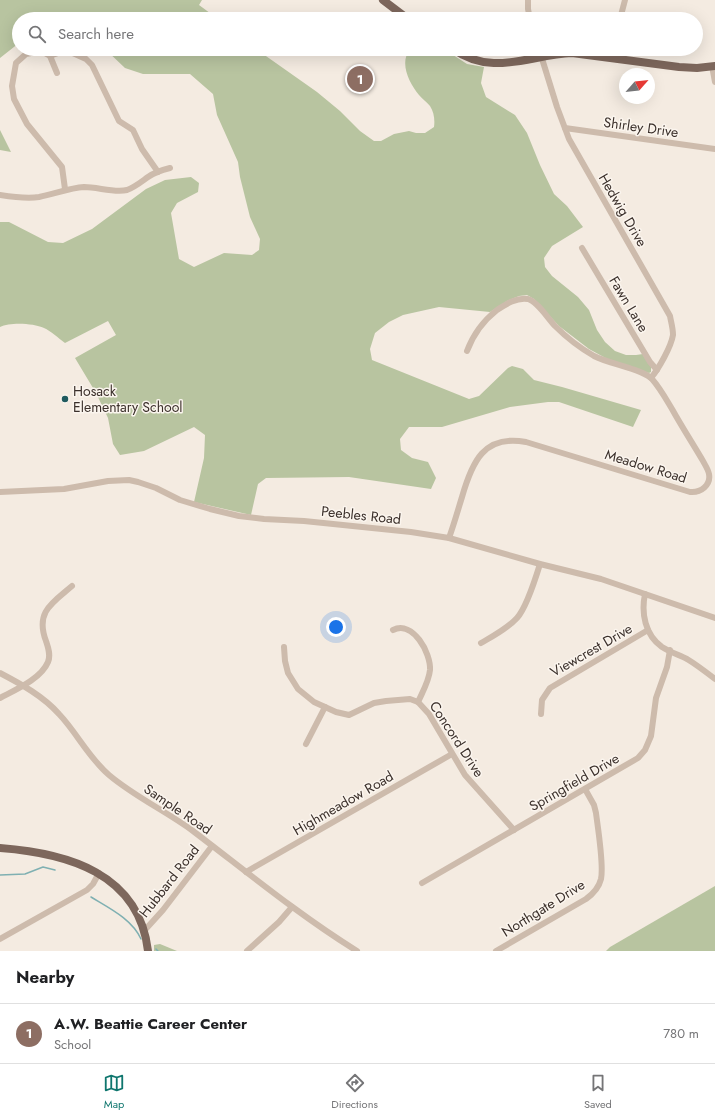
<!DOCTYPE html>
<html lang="en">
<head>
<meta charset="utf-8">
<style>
  body { margin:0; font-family:Jost,sans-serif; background:#f6f6f6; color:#202124 }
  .compass { position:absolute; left:619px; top:68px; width:36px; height:36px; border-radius:50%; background:#fff; box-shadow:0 4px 16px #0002; rotate:63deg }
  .you { position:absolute; left:336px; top:627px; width:14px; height:14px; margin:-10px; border:3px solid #fff; border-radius:50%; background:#1a73e8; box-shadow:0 0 0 6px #1a73e833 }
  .badge { display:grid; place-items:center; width:26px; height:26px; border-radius:50%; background:#0f766e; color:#fff; font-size:13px; font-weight:700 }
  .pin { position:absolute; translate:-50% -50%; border:2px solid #fff; box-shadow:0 1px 4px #0006 }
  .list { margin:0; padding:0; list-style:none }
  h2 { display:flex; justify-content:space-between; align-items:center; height:52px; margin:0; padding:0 16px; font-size:17px }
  h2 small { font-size:13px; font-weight:400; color:#757577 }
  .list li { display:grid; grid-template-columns:26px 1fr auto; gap:12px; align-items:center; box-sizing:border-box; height:60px; padding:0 16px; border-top:1px solid #e0e0e0 }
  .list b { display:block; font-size:15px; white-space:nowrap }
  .list p { margin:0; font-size:13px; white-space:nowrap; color:#757577 }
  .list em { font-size:13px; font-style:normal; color:#757577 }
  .icon { flex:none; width:22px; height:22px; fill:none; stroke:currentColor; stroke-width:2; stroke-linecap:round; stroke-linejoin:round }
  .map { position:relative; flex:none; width:715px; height:951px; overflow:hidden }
  .search { position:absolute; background:#fff; box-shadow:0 4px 16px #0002; left:12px; right:12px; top:12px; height:44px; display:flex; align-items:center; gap:10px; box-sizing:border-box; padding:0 14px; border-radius:22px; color:#757577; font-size:15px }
  .sheet { height:112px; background:#fff }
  nav { display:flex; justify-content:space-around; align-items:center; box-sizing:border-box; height:56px; border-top:1px solid #e0e0e0; background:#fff; font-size:11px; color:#757577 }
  nav a { display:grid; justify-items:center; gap:2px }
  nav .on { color:#0f766e }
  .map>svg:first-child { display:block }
</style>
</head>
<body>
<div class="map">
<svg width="715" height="951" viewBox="0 0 715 951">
  <rect width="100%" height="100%" fill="#f4ebe1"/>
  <g fill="#b8c4a0">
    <polygon points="0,0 202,0 199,5 218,19 19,19 19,43 0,58"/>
    <path d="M105 49H256L317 92 340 111 360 131 374 141H381L394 134 409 131 416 133H425L434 127C435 120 434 112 430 106 427 102 422 99 419 95 409 83 399 63 410 49H444L467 64 484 67 481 83 486 97 515 115 527 133 540 165 554 194 567 206 583 227 552 246 544 258 545 267 552 276 578 297 589 310 597 330 605 342 615 351 626 355H636L643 354 651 367V372L649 373 611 361 589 349 559 326 534 299 527 295 519 296 507 301 490 312 439 307 403 315 389 322 375 333 370 349 372 360 469 399 479 396 508 368 512 366 523 369 534 380 562 387 641 410 633 427 559 402H548L510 407 442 427H409L400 439 401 450 412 458 428 462 436 478 431 489 349 477 266 478 258 484 251 515 194 502 204 458 205 435 194 427 144 451 120 455 113 444 108 418 96 393 75 358 116 335 108 321 65 343C58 338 51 331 44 328 33 323 10 322 0 327V222H9L48 242 63 243 92 229 146 189 165 180 191 177 199 183 198 192 177 203 171 213 179 259 194 267 224 253 252 255 259 250 260 239 250 217 240 177 238 162 217 115 213 94 190 74H143L125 68Z"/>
    <polygon points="0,130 11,152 0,150"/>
    <polygon points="715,886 715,951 606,951 610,947"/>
    <polygon points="160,944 177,951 154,951 154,945"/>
  </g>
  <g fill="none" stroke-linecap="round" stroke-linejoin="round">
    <g stroke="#7fb0b2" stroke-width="1.5">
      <polyline points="0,875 25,874 43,867 55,870"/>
      <path d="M91 897C109 908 132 919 141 939"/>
      <polyline points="156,949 158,951"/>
    </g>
    <g stroke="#cdbbac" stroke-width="6">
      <polyline points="528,0 528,9 530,19"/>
      <polyline points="448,18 449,19"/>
      <polyline points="620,19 625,0"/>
      <path d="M539 49 557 107 569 139 670 316C671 322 673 328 673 335 671 347 659 368 651 378"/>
      <polyline points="50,56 66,50 86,59 92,65 119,121 133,130 142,149 158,172"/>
      <polyline points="612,58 614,49"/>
      <polyline points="712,66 715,82"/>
      <polyline points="57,73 50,56 41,51 26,54 16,63 12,86 14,99 27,124 62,167 65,189"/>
      <polyline points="565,128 715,149"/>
      <path d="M0 195C13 197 26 199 39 197 55 194 69 188 84 187 98 187 114 193 127 190 135 187 141 182 148 177 155 172 162 170 170 168"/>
      <polyline points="582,248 650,362 657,370"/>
      <polyline points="0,492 64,489 108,481 129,480 138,482 156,488 180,500 210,509 239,516 264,519 304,521 411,532 449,538 540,564 601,579 715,618"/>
      <path d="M449 538C454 524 458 510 462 497 472 462 484 434 526 442L690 492C701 493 711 485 709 474 708 469 705 465 703 461 693 444 682 427 672 409 666 399 660 388 652 379 643 369 609 364 594 356 580 348 566 337 555 326 548 319 538 302 528 299 517 297 506 304 497 310 483 321 473 335 467 351"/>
      <path d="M645 594C641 613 645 635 662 647 670 652 679 655 687 659 697 665 706 672 715 679"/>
      <path d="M393 630C413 620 431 653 430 670 429 681 423 691 418 702"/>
      <path d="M481 643C493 636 507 629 517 618 526 608 536 577 540 564"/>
      <polyline points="284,647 285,661 288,673 298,689 314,702 336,712 349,715 374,703 386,701 410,699 418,702 429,714 465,775 514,830"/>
      <path d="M0 673C21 684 43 696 59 714 77 733 89 758 109 775 135 797 166 811 193 831 247 872 299 915 357 951"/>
      <path d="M0 698C15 690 41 679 48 662 51 655 48 647 46 641 35 612 52 603 72 586"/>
      <polyline points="541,714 542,700 550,688 648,630"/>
      <polyline points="306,744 325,707"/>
      <polyline points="246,872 452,754"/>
      <polyline points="422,883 638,758 645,750 651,736 656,698 667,667 670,650"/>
      <polyline points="144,931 163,910 212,846"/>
      <polyline points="0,939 87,890 93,884 99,873"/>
      <polyline points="247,951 279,922 292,907"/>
      <path d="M496 951 586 899C593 894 599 887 601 879 604 865 598 829 596 813L594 805 585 789"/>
    </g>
    <g stroke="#7d675c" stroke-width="8">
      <polyline points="383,0 408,19"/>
      <path d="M453 49C492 77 529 55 572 53L679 67 697 68 715 66"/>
      <path d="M0 848C67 853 139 873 148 951"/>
    </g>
  </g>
  <circle fill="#1f5a5e" stroke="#fbf5ee" stroke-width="1.5" cx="65" cy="399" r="4"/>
  <g text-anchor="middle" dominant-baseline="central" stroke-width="3" stroke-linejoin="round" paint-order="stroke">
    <g font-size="14" fill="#3b302b" stroke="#fbf5ee">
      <text transform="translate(641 127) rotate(8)">Shirley Drive</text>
      <text transform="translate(623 210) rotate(60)">Hedwig Drive</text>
      <text transform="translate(629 304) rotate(59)">Fawn Lane</text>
      <text transform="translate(646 466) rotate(17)">Meadow Road</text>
      <text transform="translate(361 515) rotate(6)">Peebles Road</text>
      <text transform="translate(591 650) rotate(-30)">Viewcrest Drive</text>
      <text transform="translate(457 739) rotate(57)">Concord Drive</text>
      <text transform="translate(574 782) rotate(-30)">Springfield Drive</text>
      <text transform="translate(343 803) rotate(-30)">Highmeadow Road</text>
      <text transform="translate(178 809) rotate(34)">Sample Road</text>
      <text transform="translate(169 881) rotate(-52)">Hubbard Road</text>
      <text transform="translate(543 908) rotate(-32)">Northgate Drive</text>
    </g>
    <g font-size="14" fill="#3b302b" stroke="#fbf5ee" text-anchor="start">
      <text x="73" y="391">Hosack<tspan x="73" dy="16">Elementary School</tspan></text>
    </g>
  </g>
</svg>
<svg class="compass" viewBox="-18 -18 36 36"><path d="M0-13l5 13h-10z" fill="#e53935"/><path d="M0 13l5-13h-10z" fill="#757577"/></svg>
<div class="you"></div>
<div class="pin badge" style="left:360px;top:79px;background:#8d6e63">1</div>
<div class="search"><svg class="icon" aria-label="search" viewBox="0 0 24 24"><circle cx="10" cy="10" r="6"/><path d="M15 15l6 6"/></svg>Search here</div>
</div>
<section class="sheet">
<h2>Nearby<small></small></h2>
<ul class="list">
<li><span class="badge" style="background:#8d6e63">1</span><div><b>A.W. Beattie Career Center</b><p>School</p></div><em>780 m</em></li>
</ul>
</section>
<nav>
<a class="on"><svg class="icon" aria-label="map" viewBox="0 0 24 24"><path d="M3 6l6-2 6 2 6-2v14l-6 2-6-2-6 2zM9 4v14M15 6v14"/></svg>Map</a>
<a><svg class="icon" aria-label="directions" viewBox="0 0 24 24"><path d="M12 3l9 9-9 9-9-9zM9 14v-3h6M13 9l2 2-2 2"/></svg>Directions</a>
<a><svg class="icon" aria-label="saved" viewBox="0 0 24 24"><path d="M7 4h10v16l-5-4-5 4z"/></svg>Saved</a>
</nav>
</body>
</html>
